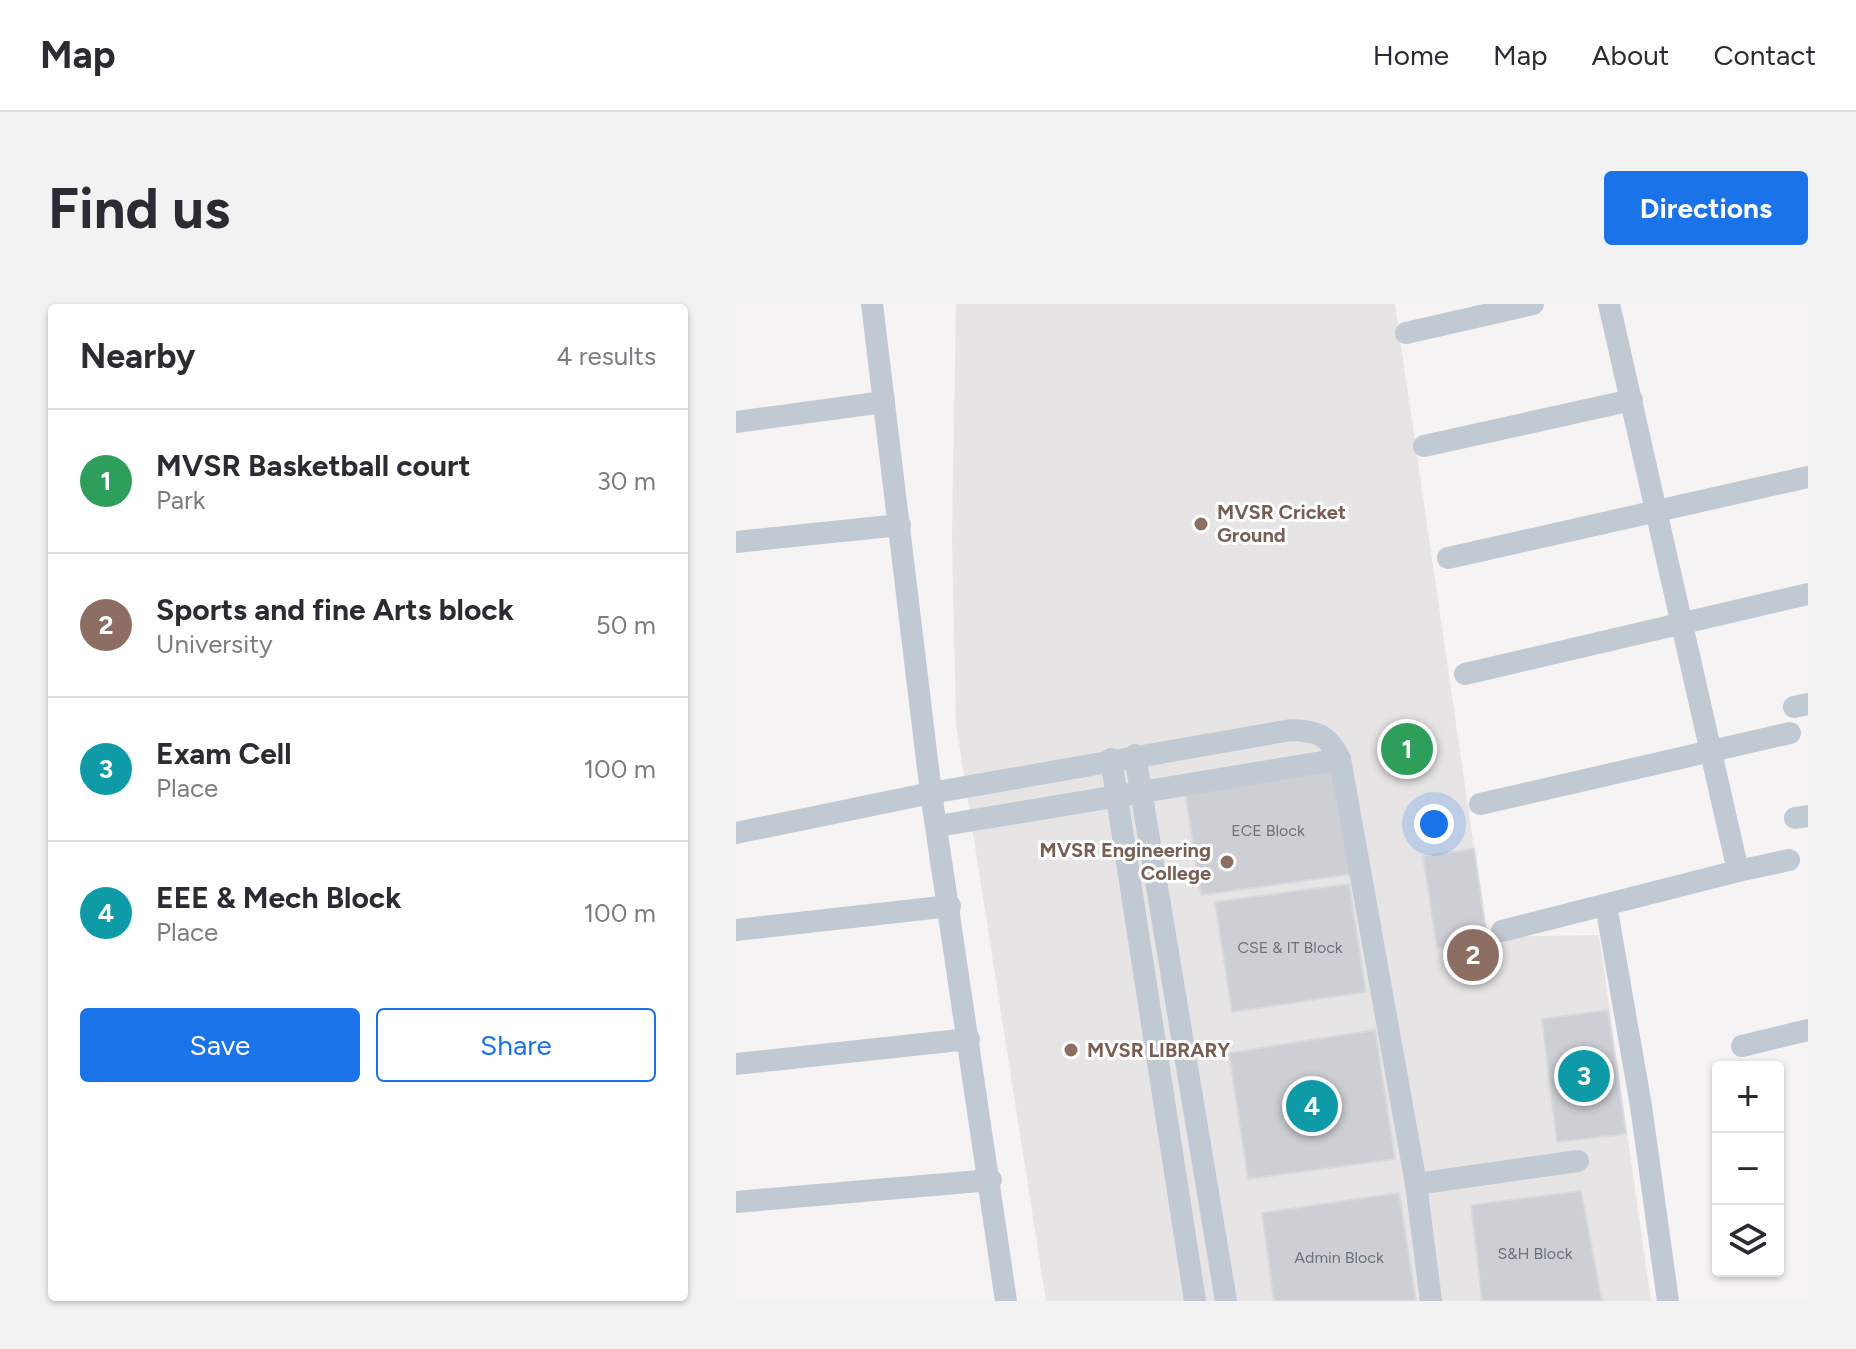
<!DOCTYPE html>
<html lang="en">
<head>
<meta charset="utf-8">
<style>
  body { margin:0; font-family:Figtree,sans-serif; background:#f2f2f3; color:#2b2b33 }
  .controls { position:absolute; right:24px; bottom:24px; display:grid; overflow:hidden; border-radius:8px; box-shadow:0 2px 6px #0004 }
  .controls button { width:72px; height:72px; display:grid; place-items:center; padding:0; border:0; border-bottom:2px solid #e1e1e2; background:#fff; color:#2b2b33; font:40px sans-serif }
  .you { position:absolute; left:698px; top:520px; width:28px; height:28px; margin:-20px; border:6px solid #fff; border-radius:50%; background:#1a73e8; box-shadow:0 0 0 12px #1a73e833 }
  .badge { display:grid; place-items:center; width:52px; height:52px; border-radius:50%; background:#1a73e8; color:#fff; font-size:26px; font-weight:700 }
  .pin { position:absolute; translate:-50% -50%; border:4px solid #fff; box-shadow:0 2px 8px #0006 }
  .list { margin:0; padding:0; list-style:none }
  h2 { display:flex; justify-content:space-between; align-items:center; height:104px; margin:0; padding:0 32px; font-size:34px }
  h2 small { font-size:26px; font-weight:400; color:#7c7c81 }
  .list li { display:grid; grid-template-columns:52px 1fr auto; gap:24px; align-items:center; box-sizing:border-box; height:144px; padding:0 32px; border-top:2px solid #e1e1e2 }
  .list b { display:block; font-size:30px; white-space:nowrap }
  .list p { margin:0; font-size:26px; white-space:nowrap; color:#7c7c81 }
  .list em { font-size:26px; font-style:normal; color:#7c7c81 }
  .actions { display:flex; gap:16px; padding:24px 32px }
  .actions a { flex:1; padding:18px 0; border:2px solid #1a73e8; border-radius:8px; text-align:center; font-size:28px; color:#1a73e8 }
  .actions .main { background:#1a73e8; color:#fff }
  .icon { flex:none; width:44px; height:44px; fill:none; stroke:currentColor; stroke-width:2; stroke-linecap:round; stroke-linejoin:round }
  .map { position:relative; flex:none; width:1072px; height:997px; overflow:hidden; border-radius:8px }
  header { display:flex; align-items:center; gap:48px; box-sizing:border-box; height:112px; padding:0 40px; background:#fff; border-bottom:2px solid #e1e1e2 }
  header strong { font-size:38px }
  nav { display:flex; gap:44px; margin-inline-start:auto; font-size:28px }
  .intro { display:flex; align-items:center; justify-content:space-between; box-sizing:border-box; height:192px; padding:0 48px }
  h1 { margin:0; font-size:56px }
  .button { padding:20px 36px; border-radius:8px; background:#1a73e8; color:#fff; font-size:28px; font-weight:700 }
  main { display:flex; gap:48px; padding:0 48px }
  aside { flex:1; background:#fff; border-radius:8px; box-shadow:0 2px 6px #0004 }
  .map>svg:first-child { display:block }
</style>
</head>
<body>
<header>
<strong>Map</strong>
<nav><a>Home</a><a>Map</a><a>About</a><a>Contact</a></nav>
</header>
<div class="intro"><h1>Find us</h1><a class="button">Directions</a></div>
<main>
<aside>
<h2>Nearby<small>4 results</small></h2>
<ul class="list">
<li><span class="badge" style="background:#2e9e5b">1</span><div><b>MVSR Basketball court</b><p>Park</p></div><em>30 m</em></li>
<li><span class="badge" style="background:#8d6e63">2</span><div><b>Sports and fine Arts block</b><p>University</p></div><em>50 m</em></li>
<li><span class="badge" style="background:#0f9aa8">3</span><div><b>Exam Cell</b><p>Place</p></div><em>100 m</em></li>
<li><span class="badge" style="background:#0f9aa8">4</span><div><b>EEE &amp; Mech Block</b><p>Place</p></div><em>100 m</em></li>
</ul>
<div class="actions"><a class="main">Save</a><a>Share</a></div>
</aside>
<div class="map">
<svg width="1072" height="997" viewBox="0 0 1072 997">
  <rect width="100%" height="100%" fill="#f5f3f3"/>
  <polygon fill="#e6e4e5" points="220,0 659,0 751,633 863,631 915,997 310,997 220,420 216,235"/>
  <g fill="#cdcfd5" stroke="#d7d9de" stroke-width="2">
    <polygon points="599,456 617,570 465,591 448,482"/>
    <polygon points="738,545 751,634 701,644 687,552"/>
    <polygon points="613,580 630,688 496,708 479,598"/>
    <polygon points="872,706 890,830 821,838 806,715"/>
    <polygon points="639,726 659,855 512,875 493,749"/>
    <polygon points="845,887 866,997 746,997 735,901"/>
    <polygon points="663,889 680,997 538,997 526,909"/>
  </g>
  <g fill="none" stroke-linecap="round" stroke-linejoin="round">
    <g stroke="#c1cad2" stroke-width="22">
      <polyline points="136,0 195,489 270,997"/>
      <polyline points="873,0 1002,567 1053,556"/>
      <polyline points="670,29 797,0"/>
      <polyline points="0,118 148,98"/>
      <polyline points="688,142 896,96"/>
      <polyline points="0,238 164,221"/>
      <polyline points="712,254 1072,173"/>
      <polyline points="729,370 1072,290"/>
      <polyline points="1058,403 1072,400"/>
      <polyline points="399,451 490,997"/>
      <polyline points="375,455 459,997"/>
      <polyline points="744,500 1054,429"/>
      <polyline points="1059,514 1072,512"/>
      <polyline points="202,522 604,455"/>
      <path d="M0 529 195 489 555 426C582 427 592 431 604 455L680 880 695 997"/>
      <polyline points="870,601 905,802 932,997"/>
      <polyline points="0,626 214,602"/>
      <polyline points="766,627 1002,567"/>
      <polyline points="1006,742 1072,726"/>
      <polyline points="0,760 233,735"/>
      <polyline points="680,880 842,857"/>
      <polyline points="0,898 255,876"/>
    </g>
  </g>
  <g fill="#8d6e63" stroke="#fff" stroke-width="3">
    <circle cx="465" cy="220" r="8"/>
    <circle cx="491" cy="558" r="8"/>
    <circle cx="335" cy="746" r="8"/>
  </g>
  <g text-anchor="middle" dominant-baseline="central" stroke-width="6" stroke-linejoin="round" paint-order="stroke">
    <g font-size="16" fill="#6b747e">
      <text x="532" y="526">ECE Block</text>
      <text x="554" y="643">CSE &amp; IT Block</text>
      <text x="799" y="949">S&amp;H Block</text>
      <text x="603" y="953">Admin Block</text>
    </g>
    <g font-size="20" font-weight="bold" fill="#785e54" stroke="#fff" text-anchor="start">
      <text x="481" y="208">MVSR Cricket<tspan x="481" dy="23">Ground</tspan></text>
      <text x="475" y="546" text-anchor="end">MVSR Engineering<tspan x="475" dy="23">College</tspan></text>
      <text x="351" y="746">MVSR LIBRARY</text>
    </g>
  </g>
</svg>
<div class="controls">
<button>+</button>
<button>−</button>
<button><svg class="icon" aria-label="layers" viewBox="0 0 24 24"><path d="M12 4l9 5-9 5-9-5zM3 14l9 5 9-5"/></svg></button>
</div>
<div class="you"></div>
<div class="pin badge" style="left:671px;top:445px;background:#2e9e5b">1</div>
<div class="pin badge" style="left:737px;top:651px;background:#8d6e63">2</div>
<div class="pin badge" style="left:848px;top:772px;background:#0f9aa8">3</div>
<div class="pin badge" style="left:576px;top:802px;background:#0f9aa8">4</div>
</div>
</main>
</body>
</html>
